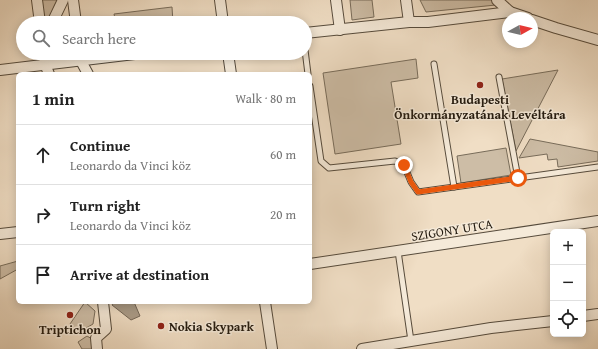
<!DOCTYPE html>
<html lang="en">
<head>
<meta charset="utf-8">
<style>
  body { margin:0; font-family:"Gentium Book Plus",serif; background:#f6f6f6; color:#222 }
  .controls { position:absolute; right:12px; bottom:12px; display:grid; overflow:hidden; border-radius:6px; box-shadow:0 2px 10px #0003 }
  .controls button { width:36px; height:36px; display:grid; place-items:center; padding:0; border:0; border-bottom:1px solid #e0e0e0; background:#fff; color:#222; font:20px sans-serif }
  .compass { position:absolute; left:502px; top:12px; width:36px; height:36px; border-radius:50%; background:#fff; box-shadow:0 2px 10px #0003; rotate:82deg }
  .stop { position:absolute; width:12px; height:12px; margin:-9px; border:3px solid #ea580c; border-radius:50%; background:#fff }
  .stop.end { background:#ea580c; border-color:#fff; box-shadow:0 1px 4px #0008 }
  .list { margin:0; padding:0; list-style:none }
  h2 { display:flex; justify-content:space-between; align-items:center; height:52px; margin:0; padding:0 16px; font-size:17px }
  h2 small { font-size:13px; font-weight:400; color:#767676 }
  .list li { display:grid; grid-template-columns:26px 1fr auto; gap:12px; align-items:center; box-sizing:border-box; height:60px; padding:0 16px; border-top:1px solid #e0e0e0 }
  .list b { display:block; font-size:15px; white-space:nowrap }
  .list p { margin:0; font-size:13px; white-space:nowrap; color:#767676 }
  .list em { font-size:13px; font-style:normal; color:#767676 }
  .icon { flex:none; width:22px; height:22px; fill:none; stroke:currentColor; stroke-width:2; stroke-linecap:round; stroke-linejoin:round }
  .map { position:relative; flex:none; width:598px; height:349px; overflow:hidden }
  .search { position:absolute; background:#fff; box-shadow:0 2px 10px #0003; left:16px; top:16px; width:296px; height:44px; display:flex; align-items:center; gap:10px; box-sizing:border-box; padding:0 14px; border-radius:22px; color:#767676; font-size:15px }
  .panel { position:absolute; background:#fff; box-shadow:0 2px 10px #0003; left:16px; top:72px; width:296px; height:232px; border-radius:6px }
  .map>svg:first-child { display:block }
</style>
</head>
<body>
<div class="map">
<svg width="598" height="349" viewBox="0 0 598 349">
  <rect width="100%" height="100%" fill="#f0dec5"/>
  <filter id="stains"><feTurbulence type="fractalNoise" baseFrequency=".005" numOctaves="4"/><feColorMatrix values="0 0 0 0 .2 0 0 0 0 .09 0 0 0 0 .02 0 0 0 .5 -.17"/></filter>
  <radialGradient id="worn" r=".72"><stop offset=".6" stop-color="#630" stop-opacity="0"/><stop offset="1" stop-color="#630" stop-opacity=".3"/></radialGradient>
  <g fill="#cdbda6" stroke="#786c5a">
    <polygon points="39,0 58,0 48,23 42,23"/>
    <polygon points="350,0 372,0 374,17 352,20"/>
    <polygon points="420,0 492,0 496,5 426,12"/>
    <polygon points="172,7 173,23 116,23 114,14"/>
    <polygon points="416,59 418,78 391,82 401,144 335,154 323,73"/>
    <polygon points="558,70 516,151 502,79"/>
    <polygon points="530,139 598,152 598,161 558,167 557,159 548,160 547,154 519,158"/>
    <polygon points="506,148 511,175 461,183 457,156"/>
    <polygon points="18,261 18,269 0,279 0,266"/>
    <polygon points="85,302 95,311 93,324 76,334 70,324"/>
    <polygon points="87,336 92,339 94,349 82,349 78,342"/>
  </g>
  <polygon fill="#aa9b87" stroke="#746757" points="114,302 134,302 140,316 131,320 112,305"/>
  <g fill="none" stroke-linecap="round" stroke-linejoin="round">
    <g stroke="#564b3c" stroke-width="7">
      <g id="lane">
        <polyline points="305,50 308,74"/>
        <polyline points="434,64 454,187"/>
        <polyline points="499,77 518,178"/>
        <polyline points="310,86 321,161 329,168 395,161 404,165 411,182 418,192 598,167"/>
        <polyline points="398,251 411,341"/>
      </g>
    </g>
    <g stroke="#564b3c" stroke-width="12">
      <g id="street">
        <polyline points="37,0 40,23"/>
        <polyline points="73,0 76,23"/>
        <polyline points="220,0 223,23"/>
        <polyline points="336,0 340,30"/>
        <polyline points="406,0 409,22"/>
        <polyline points="497,0 510,12"/>
        <polyline points="532,20 556,28 598,40"/>
        <polyline points="52,23 63,0"/>
        <polyline points="305,33 409,22 428,22 510,12 528,18"/>
        <polyline points="44,53 45,64 49,74"/>
        <polyline points="80,53 81,61 88,74"/>
        <polyline points="228,53 231,74"/>
        <polyline points="0,70 143,53"/>
        <polyline points="0,234 18,232"/>
        <polyline points="310,264 598,221"/>
        <polyline points="265,302 272,349"/>
        <polyline points="583,316 598,314"/>
        <polyline points="97,349 96,338 106,329 103,302"/>
        <polyline points="362,349 491,328 553,321"/>
      </g>
    </g>
    <use href="#lane" stroke="#f5ead9" stroke-width="5"/>
    <use href="#street" stroke="#f5ead9" stroke-width="10"/>
  </g>
  <g fill="none" stroke-linecap="round" stroke-linejoin="round">
    <polyline stroke="#ea580c" stroke-width="5" points="404,165 411,182 418,192 518,178"/>
  </g>
  <g fill="#8f2418" stroke="#f5ead9" stroke-width="1.5">
    <circle cx="480" cy="85" r="4"/>
    <circle cx="70" cy="315" r="4"/>
    <circle cx="161" cy="326" r="4"/>
  </g>
  <g text-anchor="middle" dominant-baseline="central" stroke-width="3" stroke-linejoin="round" paint-order="stroke">
    <g font-size="13" font-weight="bold" fill="#231a0f" stroke="#f5ead9">
      <text x="480" y="99">Budapesti<tspan x="480" dy="15">Önkormányzatának Levéltára</tspan></text>
      <text x="169" y="326" text-anchor="start">Nokia Skypark</text>
      <text x="70" y="329">Triptichon</text>
    </g>
    <g font-size="13" fill="#231a0f" stroke="#f5ead9">
      <text transform="translate(452 230) rotate(-9)">SZIGONY UTCA</text>
    </g>
  </g>
  <rect width="100%" height="100%" filter="url(#stains)"/>
  <rect width="100%" height="100%" fill="url(#worn)"/>
</svg>
<div class="controls">
<button>+</button>
<button>−</button>
<button><svg class="icon" aria-label="locate" viewBox="0 0 24 24"><circle cx="12" cy="12" r="6"/><path d="M12 2v4M12 18v4M2 12h4M18 12h4"/></svg></button>
</div>
<svg class="compass" viewBox="-18 -18 36 36"><path d="M0-13l5 13h-10z" fill="#e53935"/><path d="M0 13l5-13h-10z" fill="#767676"/></svg>
<div class="stop" style="left:518px;top:178px"></div>
<div class="stop end" style="left:404px;top:165px"></div>
<div class="search"><svg class="icon" aria-label="search" viewBox="0 0 24 24"><circle cx="10" cy="10" r="6"/><path d="M15 15l6 6"/></svg>Search here</div>
<section class="panel">
<h2>1 min<small>Walk · 80 m</small></h2>
<ul class="list">
<li><svg class="icon" aria-label="ahead" viewBox="0 0 24 24"><path d="M12 20V5M6 11l6-6 6 6"/></svg><div><b>Continue</b><p>Leonardo da Vinci köz</p></div><em>60 m</em></li>
<li><svg class="icon" aria-label="right" viewBox="0 0 24 24"><path d="M7 20v-9h11M14 6l5 5-5 5"/></svg><div><b>Turn right</b><p>Leonardo da Vinci köz</p></div><em>20 m</em></li>
<li><svg class="icon" aria-label="arrive" viewBox="0 0 24 24"><path d="M6 21V4h12l-3 4 3 4H6"/></svg><div><b>Arrive at destination</b></div></li>
</ul>
</section>
</div>
</body>
</html>
